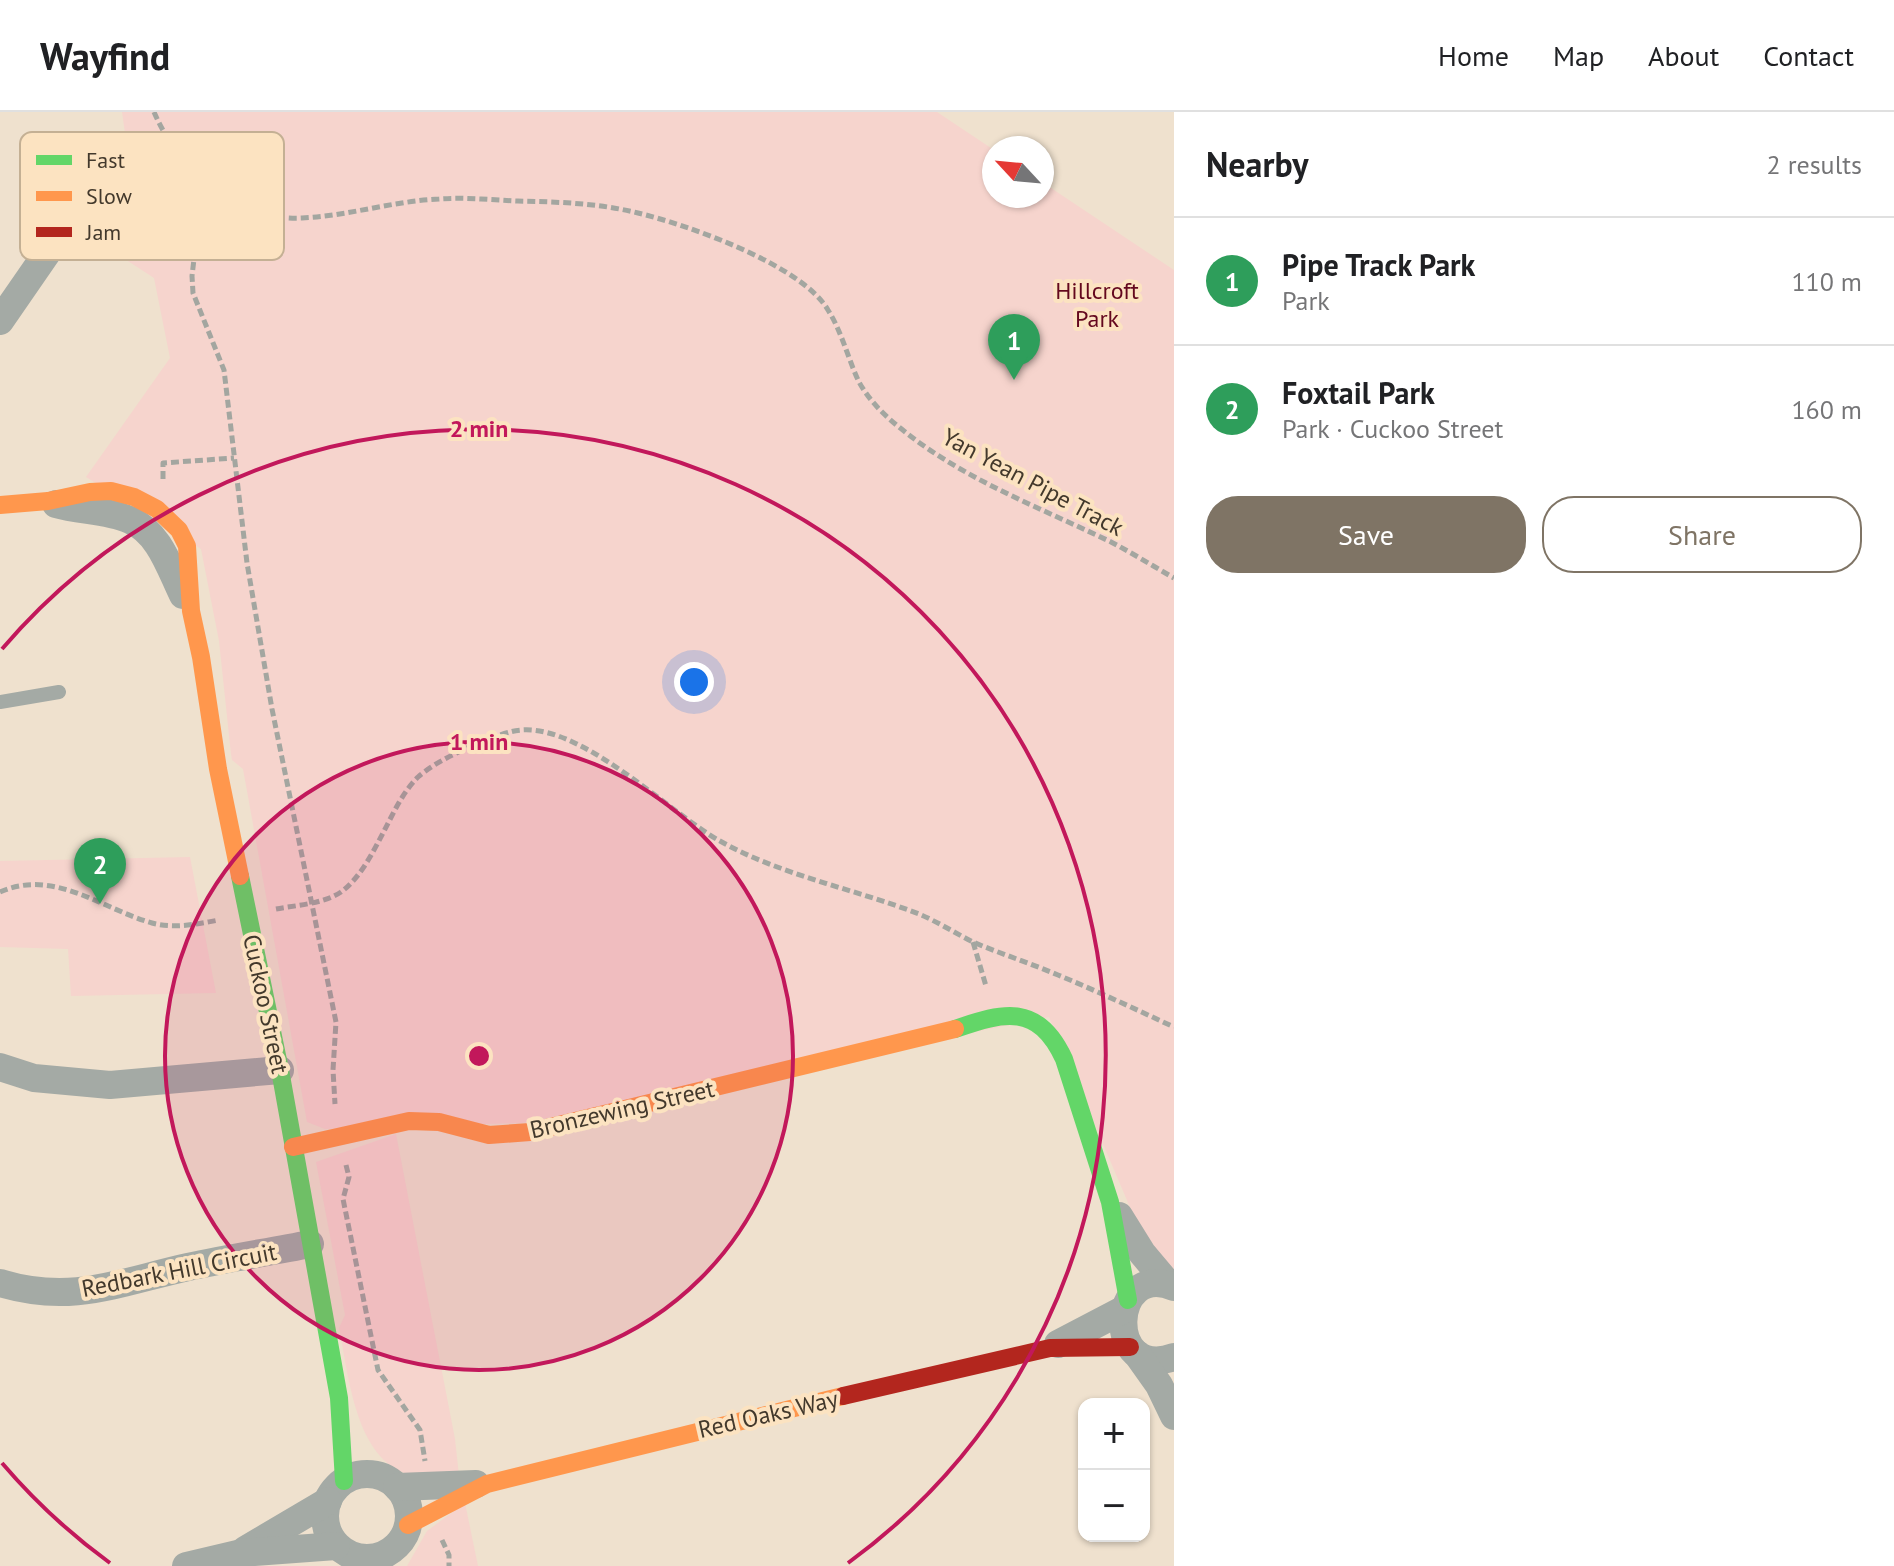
<!DOCTYPE html>
<html lang="en">
<head>
<meta charset="utf-8">
<style>
  body { margin:0; font-family:"PT Sans",sans-serif; background:#f6f6f6; color:#202124 }
  .controls { position:absolute; right:24px; bottom:24px; display:grid; overflow:hidden; border-radius:16px; box-shadow:0 2px 6px #0004 }
  .controls button { width:72px; height:72px; display:grid; place-items:center; padding:0; border:0; border-bottom:2px solid #e0e0e0; background:#fff; color:#202124; font:40px sans-serif }
  .compass { position:absolute; left:982px; top:24px; width:72px; height:72px; border-radius:50%; background:#fff; box-shadow:0 2px 6px #0004; rotate:296deg }
  .you { position:absolute; left:694px; top:570px; width:28px; height:28px; margin:-20px; border:6px solid #fff; border-radius:50%; background:#1a73e8; box-shadow:0 0 0 12px #1a73e833 }
  .badge { display:grid; place-items:center; width:52px; height:52px; border-radius:50%; background:#7f7465; color:#fff; font-size:26px; font-weight:700 }
  .pin { position:absolute; translate:-50% -66px; filter:drop-shadow(0 2px 4px #0008) }
  .pin::after { content:''; position:absolute; top:42px; width:28px; height:24px; background:inherit; clip-path:polygon(0 0,100% 0,50% 100%) }
  .list { margin:0; padding:0; list-style:none }
  h2 { display:flex; justify-content:space-between; align-items:center; height:104px; margin:0; padding:0 32px; font-size:34px }
  h2 small { font-size:26px; font-weight:400; color:#757577 }
  .list li { display:grid; grid-template-columns:52px 1fr auto; gap:24px; align-items:center; box-sizing:border-box; height:128px; padding:0 32px; border-top:2px solid #e0e0e0 }
  .list b { display:block; font-size:30px; white-space:nowrap }
  .list p { margin:0; font-size:26px; white-space:nowrap; color:#757577 }
  .list em { font-size:26px; font-style:normal; color:#757577 }
  .actions { display:flex; gap:16px; padding:24px 32px }
  .actions a { flex:1; padding:18px 0; border:2px solid #7f7465; border-radius:32px; text-align:center; font-size:28px; color:#7f7465 }
  .actions .main { background:#7f7465; color:#fff }
  .map { position:relative; flex:none; width:1174px; height:1454px; overflow:hidden }
  header { display:flex; align-items:center; gap:48px; box-sizing:border-box; height:112px; padding:0 40px; background:#fff; border-bottom:2px solid #e0e0e0 }
  header strong { font-size:38px }
  nav { display:flex; gap:44px; margin-inline-start:auto; font-size:28px }
  main { display:flex }
  aside { flex:1; background:#fff }
  .map>svg:first-child { display:block }
</style>
</head>
<body>
<header>
<strong>Wayfind</strong>
<nav><a>Home</a><a>Map</a><a>About</a><a>Contact</a></nav>
</header>
<main>
<div class="map">
<svg width="1174" height="1454" viewBox="0 0 1174 1454">
  <rect width="100%" height="100%" fill="#efe1ce"/>
  <g fill="#f6d4cd">
    <polygon points="122,0 937,0 994,38 994,84 1042,84 1042,70 1174,158 1174,1157 1146,1133 1049,905 522,1011 325,1017 307,1010 243,657 232,648 231,642 219,529 201,437 86,365 170,246 154,166 88,123 131,64"/>
    <polygon points="190,745 216,881 71,884 68,837 0,835 0,749"/>
    <path d="M396 1022 455 1327 459 1364C445 1364 429 1366 415 1364 355 1353 349 1263 339 1216L345 1203 316 1050Z"/>
    <polygon points="465,1391 478,1454 407,1454 427,1419"/>
  </g>
  <g fill="none" stroke-linecap="round" stroke-linejoin="round">
    <g stroke="#a3a6a0" stroke-width="5" stroke-dasharray="8 4" stroke-linecap="butt">
      <path d="M154 0C179 58 235 109 302 106 348 104 393 89 439 87 465 85 492 88 518 89 558 90 598 91 638 101 688 113 802 153 828 198 842 220 848 247 859 270 870 290 886 305 904 319 965 368 1041 396 1111 430 1132 441 1153 454 1174 466"/>
      <polyline points="222,84 194,147 192,164 193,181 224,258 247,451 272,597 336,910 333,958 335,992"/>
      <polyline points="83,125 142,45 165,24"/>
      <polyline points="163,367 163,351 234,346"/>
      <path d="M0 780C54 756 102 797 152 811 175 817 197 812 219 808"/>
      <path d="M276 797C297 793 323 792 341 780 360 766 372 742 383 721 393 702 402 681 418 665 438 647 484 627 510 620 573 602 667 700 720 729 780 763 855 777 919 802 938 810 955 821 973 830 1001 842 1030 851 1058 863 1097 879 1135 897 1174 915"/>
      <polyline points="973,830 986,874"/>
      <polyline points="346,1053 349,1065 343,1087 378,1258 420,1318 425,1349"/>
      <polyline points="442,1428 449,1443 449,1454"/>
    </g>
    <polyline stroke="#a4aaa5" stroke-width="14" points="0,590 59,580"/>
    <g stroke="#a4aaa5" stroke-width="28">
      <polyline points="0,209 58,125"/>
      <path d="M56 392C80 399 107 398 130 408 160 421 170 457 183 483"/>
      <polyline points="0,955 34,966 110,973 280,958"/>
      <polyline points="1119,1104 1142,1141 1168,1172"/>
      <path d="M0 1171C72 1193 120 1170 188 1155 229 1146 270 1140 310 1132"/>
      <path d="M1174 1175C1109 1148 1104 1270 1174 1245"/>
      <polyline points="1058,1232 1123,1198"/>
      <polyline points="1137,1242 1159,1273 1174,1304"/>
      <circle cx="367" cy="1404" r="42"/>
      <polyline points="397,1375 476,1372"/>
      <polyline points="245,1438 328,1389"/>
      <polyline points="186,1454 241,1441 336,1434"/>
    </g>
    <g stroke="#63d668" stroke-width="18">
      <polyline points="240,764 280,958 339,1286 344,1369"/>
      <path d="M955 917C1004 900 1038 891 1064 947L1110 1090 1128 1188"/>
    </g>
    <g stroke="#ff974d" stroke-width="18">
      <polyline points="0,393 48,389 90,380 111,379 134,385 157,397 179,418 187,434 191,499 201,545 218,657 240,764"/>
      <polyline points="293,1035 409,1009 439,1010 489,1023 530,1020 955,917"/>
      <polyline points="408,1413 487,1372 843,1284"/>
    </g>
    <polyline stroke="#b3261e" stroke-width="18" points="843,1284 1050,1236 1130,1235"/>
  </g>
  <circle cx="479" cy="944" r="314" fill="#c2185b" fill-opacity=".12"/>
  <g fill="none" stroke="#c2185b" stroke-width="4">
    <circle cx="479" cy="944" r="314"/>
    <path d="M110 1451A627 627 0 0 1 2 1351M2 537A627 627 0 1 1 848 1451"/>
  </g>
  <g text-anchor="middle" dominant-baseline="central" stroke-width="8" stroke-linejoin="round" paint-order="stroke">
    <g font-size="24" fill="#64081e" stroke="#fce3c1">
      <text x="1097" y="178">Hillcroft<tspan x="1097" dy="28">Park</tspan></text>
    </g>
    <g font-size="24" fill="#43392c" stroke="#fce3c1">
      <text transform="translate(1033 370) rotate(28)">Yan Yean Pipe Track</text>
      <text transform="translate(266 892) rotate(78)">Cuckoo Street</text>
      <text transform="translate(622 997) rotate(-13)">Bronzewing Street</text>
      <text transform="translate(179 1158) rotate(-11)">Redbark Hill Circuit</text>
      <text transform="translate(768 1302) rotate(-13)">Red Oaks Way</text>
    </g>
  </g>
  <rect x="20" y="20" width="264" height="128" rx="12" fill="#fce3c1" stroke="#c4b094" stroke-width="2"/>
  <rect x="36" y="43" width="36" height="10" fill="#63d668"/>
  <rect x="36" y="79" width="36" height="10" fill="#ff974d"/>
  <rect x="36" y="115" width="36" height="10" fill="#b3261e"/>
  <g font-size="22" fill="#43392c">
    <text x="86" y="56">Fast</text>
    <text x="86" y="92">Slow</text>
    <text x="86" y="128">Jam</text>
  </g>
  <circle cx="479" cy="944" r="12" fill="#c2185b" stroke="#fce3c1" stroke-width="4"/>
  <g font-size="24" text-anchor="middle" font-weight="bold" fill="#c2185b" stroke="#fce3c1" stroke-width="8" stroke-linejoin="round" paint-order="stroke">
    <text x="479" y="325">2 min</text>
    <text x="479" y="638">1 min</text>
  </g>
</svg>
<div class="controls">
<button>+</button>
<button>−</button>
</div>
<svg class="compass" viewBox="-18 -18 36 36"><path d="M0-13l5 13h-10z" fill="#e53935"/><path d="M0 13l5-13h-10z" fill="#757577"/></svg>
<div class="you"></div>
<div class="pin badge" style="left:1014px;top:268px;background:#2e9e5b">1</div>
<div class="pin badge" style="left:100px;top:792px;background:#2e9e5b">2</div>
</div>
<aside>
<h2>Nearby<small>2 results</small></h2>
<ul class="list">
<li><span class="badge" style="background:#2e9e5b">1</span><div><b>Pipe Track Park</b><p>Park</p></div><em>110 m</em></li>
<li><span class="badge" style="background:#2e9e5b">2</span><div><b>Foxtail Park</b><p>Park · Cuckoo Street</p></div><em>160 m</em></li>
</ul>
<div class="actions"><a class="main">Save</a><a>Share</a></div>
</aside>
</main>
</body>
</html>
